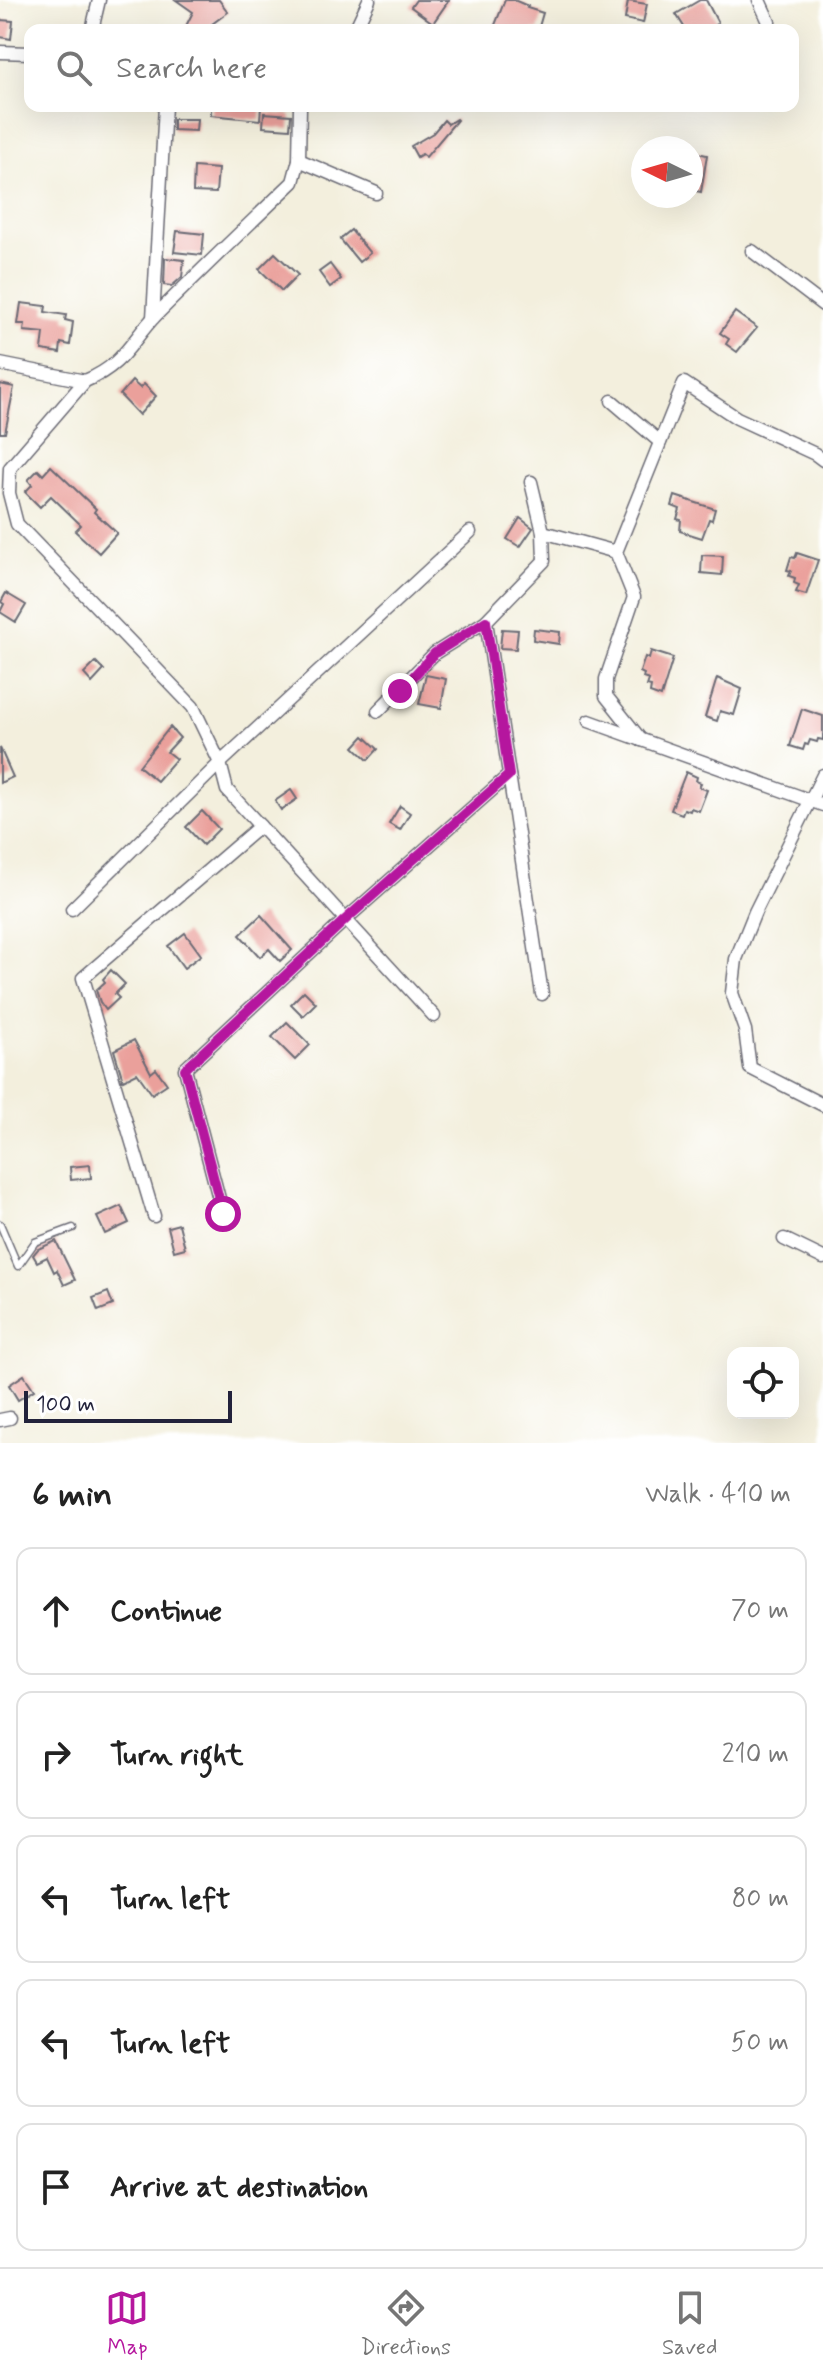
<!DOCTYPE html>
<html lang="en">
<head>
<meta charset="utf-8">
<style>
  body { margin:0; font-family:Mynerve,sans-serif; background:#f2f2f2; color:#222 }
  .controls { position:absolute; right:24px; bottom:24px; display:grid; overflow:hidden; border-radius:16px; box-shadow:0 8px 32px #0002 }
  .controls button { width:72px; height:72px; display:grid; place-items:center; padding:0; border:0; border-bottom:2px solid #e0e0e0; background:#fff; color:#222; font:40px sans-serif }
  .compass { position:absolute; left:631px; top:136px; width:72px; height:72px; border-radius:50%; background:#fff; box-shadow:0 8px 32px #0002; rotate:275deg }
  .scale { position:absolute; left:24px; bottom:20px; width:208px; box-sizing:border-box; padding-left:8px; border:4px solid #22223b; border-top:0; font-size:22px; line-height:28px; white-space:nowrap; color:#22223b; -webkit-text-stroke:6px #fff; paint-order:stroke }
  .stop { position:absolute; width:24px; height:24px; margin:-18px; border:6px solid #b5179e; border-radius:50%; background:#fff }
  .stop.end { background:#b5179e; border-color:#fff; box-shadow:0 2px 8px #0008 }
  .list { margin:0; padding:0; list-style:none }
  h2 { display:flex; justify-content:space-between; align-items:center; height:104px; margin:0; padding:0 32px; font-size:34px }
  h2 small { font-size:26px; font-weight:400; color:#767676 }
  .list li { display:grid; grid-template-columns:52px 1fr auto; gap:24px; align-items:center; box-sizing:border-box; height:128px; margin:0 16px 16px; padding:0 16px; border:2px solid #e0e0e0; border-radius:16px }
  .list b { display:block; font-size:30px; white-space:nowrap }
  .list em { font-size:26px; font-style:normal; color:#767676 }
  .icon { flex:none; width:44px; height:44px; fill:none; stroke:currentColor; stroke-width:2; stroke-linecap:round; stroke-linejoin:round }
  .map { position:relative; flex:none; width:823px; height:1443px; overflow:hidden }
  .search { position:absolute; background:#fff; box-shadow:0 8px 32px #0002; left:24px; right:24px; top:24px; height:88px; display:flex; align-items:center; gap:20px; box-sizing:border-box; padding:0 28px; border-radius:16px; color:#767676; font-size:30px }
  .sheet { height:824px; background:#fff }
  nav { display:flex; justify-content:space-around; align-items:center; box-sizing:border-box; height:112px; border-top:2px solid #e0e0e0; background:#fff; font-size:22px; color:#767676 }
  nav a { display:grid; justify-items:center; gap:4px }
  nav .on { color:#b5179e }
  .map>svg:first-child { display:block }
</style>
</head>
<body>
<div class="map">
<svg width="823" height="1443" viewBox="0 0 823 1443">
  <rect width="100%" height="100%" fill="#fff"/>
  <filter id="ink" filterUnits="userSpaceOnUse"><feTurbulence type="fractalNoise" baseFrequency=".0125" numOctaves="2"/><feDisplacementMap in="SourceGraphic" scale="16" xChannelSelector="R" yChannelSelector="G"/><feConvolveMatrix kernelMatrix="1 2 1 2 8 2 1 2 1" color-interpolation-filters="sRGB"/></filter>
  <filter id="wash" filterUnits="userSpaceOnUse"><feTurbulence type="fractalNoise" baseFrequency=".006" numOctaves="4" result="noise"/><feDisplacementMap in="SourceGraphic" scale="32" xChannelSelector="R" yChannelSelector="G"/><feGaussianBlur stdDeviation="1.8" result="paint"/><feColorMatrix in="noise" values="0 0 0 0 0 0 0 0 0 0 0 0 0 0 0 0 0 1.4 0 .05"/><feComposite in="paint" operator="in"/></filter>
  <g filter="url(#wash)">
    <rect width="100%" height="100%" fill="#f3efdd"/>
    <g id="blocks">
      <g fill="#eaa09b">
        <polygon points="176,0 219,0 228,12 204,30 184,30 193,12"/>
        <polygon points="416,0 449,0 433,23 411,7"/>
        <polygon points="505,0 514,0 528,6 527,8 543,13 538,30 493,30"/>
        <polygon points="700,0 706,0 718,23 708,30 686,30 676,14"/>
        <polygon points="628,1 647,4 643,23 625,19"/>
        <polygon points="0,20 13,21 11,39 0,37"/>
        <polygon points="211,106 261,106 260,120 211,115"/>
        <polygon points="264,113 291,115 290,129 263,127"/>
        <polygon points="173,119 197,119 196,131 173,130"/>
        <polygon points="456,119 457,120 426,157 422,154 417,157 411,146 433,133 444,120 448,124"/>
        <polygon points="697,153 707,155 701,192 691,190"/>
        <polygon points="194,167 218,169 216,193 193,192"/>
        <polygon points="351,230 370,253 359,262 340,239"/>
        <polygon points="177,231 204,234 202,255 174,252"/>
        <polygon points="275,253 298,275 282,291 259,269"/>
        <polygon points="165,258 184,260 182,277 172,286 164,285"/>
        <polygon points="330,264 341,279 330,287 319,272"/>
        <polygon points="21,303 46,306 45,312 66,315 65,320 73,322 70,345 61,343 60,353 42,350 44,333 24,331 25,324 18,324"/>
        <polygon points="735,312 757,328 737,352 726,344 729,339 720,333"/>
        <polygon points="132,381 140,388 144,384 156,396 139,415 120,395"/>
        <polygon points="0,384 14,387 5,433 0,433"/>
        <polygon points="51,466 96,509 94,512 117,533 99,553 75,531 81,525 51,496 40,507 25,492 32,485 28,480 38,470 43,475"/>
        <polygon points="675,496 715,509 712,520 709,519 702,538 680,531 681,520 677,519 680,509 672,506"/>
        <polygon points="520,518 533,528 520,547 507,539"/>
        <polygon points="797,553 818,560 806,595 796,592 799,585 794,583 795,578 789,576 791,571 787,570 791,557 795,558"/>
        <polygon points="702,555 723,556 722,575 701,573"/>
        <polygon points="6,593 26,605 16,622 0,612 4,604 1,602"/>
        <polygon points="502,629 518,630 516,649 500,648"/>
        <polygon points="534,629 560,632 559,644 533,640"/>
        <polygon points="651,651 673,658 661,697 650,693 651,687 647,686 649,680 643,678 644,674 640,672 645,657 649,659"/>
        <polygon points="96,662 104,670 92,683 84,674"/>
        <polygon points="426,675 446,679 441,708 419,704"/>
        <polygon points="717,678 742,689 734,715 720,711 717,721 705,717"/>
        <polygon points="802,709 823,716 823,740 818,739 817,742 810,740 808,745 805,744 803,750 790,746"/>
        <polygon points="170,727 180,738 167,752 176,759 157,781 139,766"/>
        <polygon points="364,736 378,749 368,760 354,747"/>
        <polygon points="0,748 13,777 0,783"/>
        <polygon points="686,772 697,777 696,781 701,783 699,787 707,790 699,811 691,808 690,811 684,809 682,814 671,810"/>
        <polygon points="291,790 297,799 281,810 275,801"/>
        <polygon points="400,806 410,813 400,830 389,824"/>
        <polygon points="202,811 219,829 203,845 186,827"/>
        <polygon points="261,915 292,950 280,961 269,949 260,957 240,935"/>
        <polygon points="185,933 201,955 184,968 168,946"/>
        <polygon points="111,970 125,984 115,994 119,998 106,1010 100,1002 96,990 105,982 103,979"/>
        <polygon points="304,991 316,1003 303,1016 291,1004"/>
        <polygon points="287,1022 310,1045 295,1060 272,1037"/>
        <polygon points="134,1040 151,1073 156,1069 167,1084 152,1094 137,1073 123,1080 114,1050"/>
        <polygon points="90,1165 91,1178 71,1180 70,1167"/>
        <polygon points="121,1206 129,1223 105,1234 97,1217"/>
        <polygon points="179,1224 185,1248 174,1251 168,1227"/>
        <polygon points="56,1241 75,1280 64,1285 57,1270 54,1272 47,1257 37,1262 33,1255 38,1249"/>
        <polygon points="108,1292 113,1305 98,1311 93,1298"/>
        <polygon points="24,1375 34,1390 18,1400 9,1385"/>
      </g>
    </g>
  </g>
  <g filter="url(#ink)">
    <use href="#blocks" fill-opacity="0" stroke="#6b6a74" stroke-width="2"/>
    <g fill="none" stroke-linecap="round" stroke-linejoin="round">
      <g stroke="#6b6a74" stroke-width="9">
        <polyline id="service" points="0,1224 18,1266 35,1242 73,1228"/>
      </g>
      <g stroke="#6b6a74" stroke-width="15">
        <g id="minor">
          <polyline points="759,0 769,22"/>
          <polyline points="92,30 99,0"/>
          <polyline points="355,30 369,0"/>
          <polyline points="0,52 30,53"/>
          <path d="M300 106 299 160 293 182C247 226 201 270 156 315 130 342 124 365 85 381L10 468 9 493 17 524 193 707 220 763 227 790 434 1016"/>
          <polyline points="299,160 376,193"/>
          <polyline points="752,251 823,305"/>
          <polyline points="153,318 165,106"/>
          <polyline points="0,364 85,381"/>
          <polyline points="612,401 660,442"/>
          <polyline points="543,532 616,552"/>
          <polyline points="486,621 542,994"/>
          <polyline points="378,711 435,653 486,621 544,561 543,532 531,482"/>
          <polyline points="589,721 823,805"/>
          <polyline points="641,740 606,696 606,679 634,597 616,552 684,383 737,418 815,454 823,460"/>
          <polyline points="823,775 755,912 736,959 732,993 745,1030 750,1068 823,1105"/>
          <polyline points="72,909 220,763 470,532"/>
          <polyline points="223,1214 185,1069 345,920 509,775"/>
          <polyline points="154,1216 83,978 260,826"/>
          <polyline points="784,1239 823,1258"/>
          <polyline points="0,1420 10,1418"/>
        </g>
      </g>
      <use href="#service" stroke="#fff" stroke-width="6"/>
      <use href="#minor" stroke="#fff" stroke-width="12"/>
    </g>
  </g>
  <g fill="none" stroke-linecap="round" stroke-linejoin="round" filter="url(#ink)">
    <polyline stroke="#b5179e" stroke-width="10" points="223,1214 185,1069 345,920 509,775 486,621 435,653 400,691"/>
  </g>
</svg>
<div class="controls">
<button><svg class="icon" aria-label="locate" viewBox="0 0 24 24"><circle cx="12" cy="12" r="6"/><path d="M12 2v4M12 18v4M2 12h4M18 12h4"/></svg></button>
</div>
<svg class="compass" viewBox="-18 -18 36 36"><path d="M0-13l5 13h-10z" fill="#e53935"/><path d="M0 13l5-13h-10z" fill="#767676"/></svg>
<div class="scale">100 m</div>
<div class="stop" style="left:223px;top:1214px"></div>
<div class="stop end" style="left:400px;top:691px"></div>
<div class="search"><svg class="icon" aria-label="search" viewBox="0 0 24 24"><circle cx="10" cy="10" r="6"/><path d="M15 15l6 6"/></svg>Search here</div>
</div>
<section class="sheet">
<h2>6 min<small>Walk · 410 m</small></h2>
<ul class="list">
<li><svg class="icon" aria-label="ahead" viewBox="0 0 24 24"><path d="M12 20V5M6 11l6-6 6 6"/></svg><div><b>Continue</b></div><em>70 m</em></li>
<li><svg class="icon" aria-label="right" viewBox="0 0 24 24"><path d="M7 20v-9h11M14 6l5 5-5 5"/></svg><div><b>Turn right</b></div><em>210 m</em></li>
<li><svg class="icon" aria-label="left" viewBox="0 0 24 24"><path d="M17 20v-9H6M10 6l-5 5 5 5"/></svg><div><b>Turn left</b></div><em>80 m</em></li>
<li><svg class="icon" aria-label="left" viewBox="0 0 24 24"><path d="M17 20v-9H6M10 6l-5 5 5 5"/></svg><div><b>Turn left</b></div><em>50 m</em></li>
<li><svg class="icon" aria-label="arrive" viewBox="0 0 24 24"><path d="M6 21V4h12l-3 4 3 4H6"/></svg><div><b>Arrive at destination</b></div></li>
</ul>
</section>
<nav>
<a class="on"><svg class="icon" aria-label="map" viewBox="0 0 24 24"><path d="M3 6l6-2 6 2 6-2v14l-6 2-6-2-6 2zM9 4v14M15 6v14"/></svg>Map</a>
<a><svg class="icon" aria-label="directions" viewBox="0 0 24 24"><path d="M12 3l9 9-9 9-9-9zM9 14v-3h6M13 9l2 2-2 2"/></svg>Directions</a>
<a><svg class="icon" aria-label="saved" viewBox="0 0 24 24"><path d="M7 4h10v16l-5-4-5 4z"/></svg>Saved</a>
</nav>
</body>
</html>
